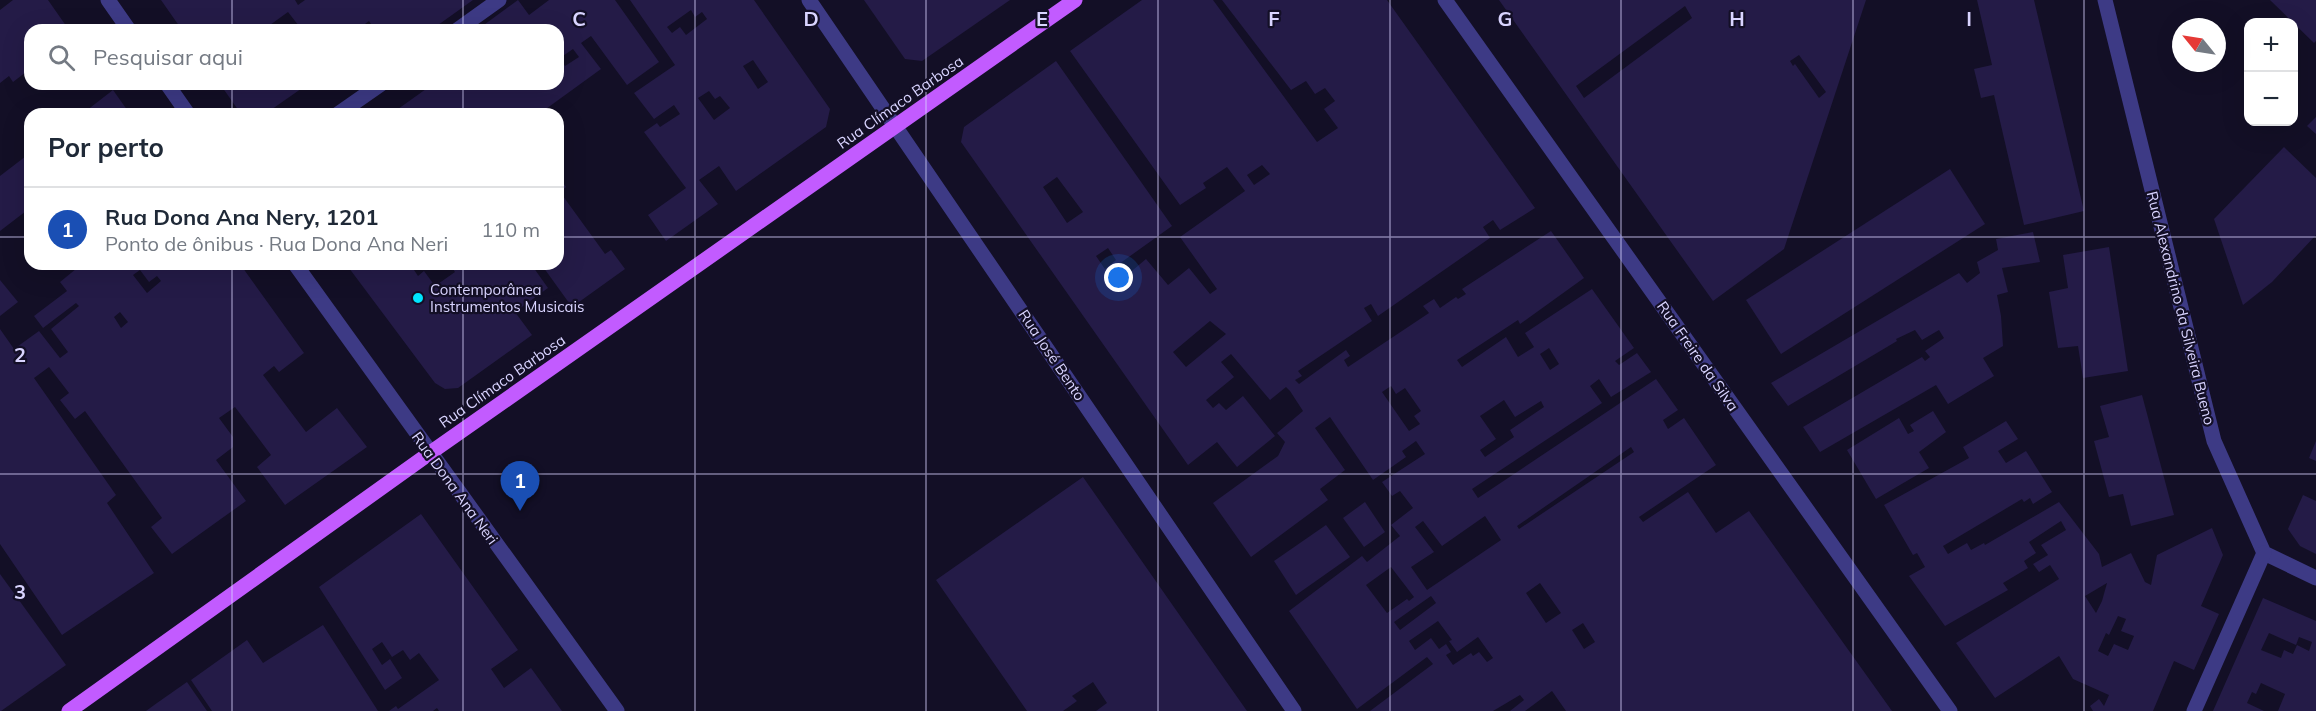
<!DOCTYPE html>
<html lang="pt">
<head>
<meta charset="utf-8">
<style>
  body { margin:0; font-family:Mulish,sans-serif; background:#f6f6f7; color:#1f2937 }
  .controls { position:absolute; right:18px; top:18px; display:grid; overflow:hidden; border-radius:12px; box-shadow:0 6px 24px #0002 }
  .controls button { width:54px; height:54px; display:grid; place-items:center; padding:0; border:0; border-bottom:2px solid #e0e1e3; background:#fff; color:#1f2937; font:30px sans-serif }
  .compass { position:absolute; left:2172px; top:18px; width:54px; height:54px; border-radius:50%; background:#fff; box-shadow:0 6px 24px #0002; rotate:300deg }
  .you { position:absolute; left:1119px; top:278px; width:21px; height:21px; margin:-15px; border:4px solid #fff; border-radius:50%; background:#1a73e8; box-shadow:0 0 0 9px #1a73e833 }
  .badge { display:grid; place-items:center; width:39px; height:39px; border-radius:50%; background:#d93025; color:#fff; font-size:20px; font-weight:700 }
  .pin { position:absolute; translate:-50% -50px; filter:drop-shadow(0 2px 3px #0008) }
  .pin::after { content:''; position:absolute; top:32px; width:21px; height:18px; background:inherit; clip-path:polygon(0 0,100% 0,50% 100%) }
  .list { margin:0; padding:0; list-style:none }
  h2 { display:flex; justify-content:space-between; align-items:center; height:78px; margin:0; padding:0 24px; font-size:26px }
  h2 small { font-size:20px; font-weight:400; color:#747a83 }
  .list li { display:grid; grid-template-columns:39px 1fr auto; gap:18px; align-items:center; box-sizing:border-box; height:84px; padding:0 24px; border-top:2px solid #e0e1e3 }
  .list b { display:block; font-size:22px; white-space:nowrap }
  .list p { margin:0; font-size:20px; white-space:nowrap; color:#747a83 }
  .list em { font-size:20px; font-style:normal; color:#747a83 }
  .icon { flex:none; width:33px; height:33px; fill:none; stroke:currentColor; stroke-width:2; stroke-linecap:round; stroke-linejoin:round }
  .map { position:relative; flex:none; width:2316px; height:711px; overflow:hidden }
  .search { position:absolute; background:#fff; box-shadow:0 6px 24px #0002; left:24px; top:24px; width:540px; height:66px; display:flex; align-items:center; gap:15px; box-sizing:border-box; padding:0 21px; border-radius:18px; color:#747a83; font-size:22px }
  .panel { position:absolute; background:#fff; box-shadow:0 6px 24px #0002; left:24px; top:108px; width:540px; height:162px; border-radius:18px }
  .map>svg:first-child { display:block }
</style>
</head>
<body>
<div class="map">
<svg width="2316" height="711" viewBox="0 0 2316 711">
  <rect width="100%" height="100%" fill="#130f26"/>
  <g fill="#241b47" fill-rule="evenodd">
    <polygon points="13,0 48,0 69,30 30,30 30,69 13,82 9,76 0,83 0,10"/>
    <polygon points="161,0 295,0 298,5 305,0 473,0 431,30 375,30 369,21 357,30 302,30 288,12 263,30 182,30"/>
    <path d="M518 0 529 15 549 0H615L659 62 627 85 591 36 581 43 601 69 539 114H493L489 109 483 114H391L433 84H558V30H477ZM573 49 579 57 565 66 560 58Z"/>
    <path d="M630 0H754L830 109 826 127 736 191 719 166 699 180 718 204 666 241 648 215 686 188 644 132 657 123 660 127 680 114 674 105 654 119 634 93 675 65ZM691 10 695 17 702 12 707 19 686 35 680 27 672 33 667 27ZM753 60 768 82 758 89 743 66ZM709 91 715 99 720 96 730 108 714 120 698 98Z"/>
    <polygon points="864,0 1010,0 922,61 905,59"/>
    <path d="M1142 0H1213L1317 142 1338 128 1324 109 1335 101 1325 88 1315 94 1306 81 1291 90 1222 0H1387L1535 208 1500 230 1493 220 1483 227 1490 238 1378 316 1371 304 1364 308 1372 321 1298 371 1302 376 1295 380 1299 384 1346 350 1350 356 1344 360 1348 367 1429 313 1423 306 1434 299 1440 308 1456 297 1458 299 1466 294 1462 289 1551 231 1584 278 1520 324 1518 320 1457 360 1462 367 1506 337 1518 357 1534 347 1525 333 1592 289 1634 348 1615 361 1619 365 1637 353 1651 372 1611 397 1599 379 1590 386 1602 403 1472 489 1478 498 1656 379 1678 410 1663 420 1668 429 1684 418 1716 465 1639 517 1643 522 1688 492 1716 533 1749 511 1892 711H1566L1552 691 1525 711H1510L1524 700 1520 695 1493 711H1370L1433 664 1427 657 1357 709 1289 611 1362 556 1367 562 1400 536 1391 525 1413 508 1400 491 1392 496 1382 482 1425 454 1416 441 1402 451 1406 457 1373 480 1330 417 1315 428 1345 470 1320 489 1328 500 1251 557 1213 503 1278 456 1285 442 1277 433 1303 411 1290 391 1286 387 1270 400 1231 354 1221 362 1234 377 1206 400 1213 408 1219 403 1226 410 1243 396 1275 436 1237 467 1217 442 1188 465 961 142 964 127 1056 61 1172 226 1119 264 1127 275 1146 259 1168 285 1189 268 1210 294 1217 289 1180 237 1245 191 1227 167 1203 183 1206 188 1180 205 1070 51ZM1262 165 1270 174 1254 185 1247 175ZM1057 177 1083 212 1067 223 1043 187ZM1108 248 1116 260 1105 269 1096 256ZM1210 321 1226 334 1186 367 1173 352ZM1549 348 1559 364 1550 370 1540 354ZM1391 386 1396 394 1405 388 1421 411 1414 416 1420 424 1409 431 1382 392ZM1504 400 1515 417 1541 401 1544 407 1510 430 1514 437 1485 457 1480 450 1496 439 1480 416ZM1631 447 1634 452 1519 529 1517 526ZM1485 516 1501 540 1427 590 1411 567 1434 552 1415 527 1423 521 1442 546ZM1391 567 1414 597 1409 601 1407 599 1387 613 1366 585ZM1540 583 1561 613 1546 623 1526 593ZM1431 596 1436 603 1400 630 1394 622ZM1438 621 1452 640 1449 641 1457 652 1478 637 1493 658 1487 662 1479 652 1473 656 1471 653 1453 665 1446 655 1451 652 1446 644 1439 649 1431 638 1415 650 1409 641ZM1583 623 1595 642 1584 649 1572 630Z"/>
    <path d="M1499 0H1866L1784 249 1713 301ZM1685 6 1692 18 1584 98 1576 86ZM1799 55 1826 92 1819 98 1795 64 1793 66 1790 61Z"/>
    <polygon points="1977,0 2034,0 2084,211 2024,225 1994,95 1981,98 1974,69 1992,65"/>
    <polygon points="2270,0 2316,0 2316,41 2314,43"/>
    <polygon points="220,84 308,84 265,114 241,114"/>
    <polygon points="113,90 130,114 82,114"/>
    <polygon points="2316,117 2316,134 2307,126"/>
    <polygon points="2284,147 2316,178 2316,235 2272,282 2243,305 2214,219"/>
    <polygon points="30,153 30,208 0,231 0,176"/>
    <polygon points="1950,169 1985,224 1781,354 1746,300"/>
    <polygon points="558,176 566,187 560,192 605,254 611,250 625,269 572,307 541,264 558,264"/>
    <polygon points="2033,232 2040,262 2002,268 2008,292 1997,295 2001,316 2003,346 1983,358 1994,376 1948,404 1936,385 1820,452 1803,427 1922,357 1925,361 1930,357 1925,351 1944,338 1939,330 1922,340 1915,330 1896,339 1897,341 1788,406 1771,383 1959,273 1967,283 1980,273 1977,262 1998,250 1996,239"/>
    <polygon points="2109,247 2128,371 2083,378 2078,346 2058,348 2049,292 2068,288 2063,255"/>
    <path d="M82 264H240L304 353 279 372 274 366 263 375 306 432 337 408 367 447 285 505 257 467 271 455 235 407 219 418 233 437V447L216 460 246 501 172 554 151 527 162 518 85 411 75 419 60 400 69 393 49 367 34 378 116 495 107 503 154 573 62 635 0 544V329L14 349 39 331 60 358 68 352 51 329 79 306 76 303 43 328 34 316 67 291 60 282ZM140 270 149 282 157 276 161 281 147 293 133 275ZM120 312 128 322 121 328 114 317Z"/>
    <polygon points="346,264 417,264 412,267 418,276 424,271 435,286 455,272 450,264 531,264 548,288 515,312 532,335 458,388 445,389 435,383"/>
    <polygon points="0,280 18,302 0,316"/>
    <polygon points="2142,395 2174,515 2131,526 2123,494 2109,497 2094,441 2109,437 2100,406"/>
    <polygon points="1933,411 1946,432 1919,452 1929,468 1876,499 1847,450 1899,418 1908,434 1914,431 1910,425"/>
    <path d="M2006 421 2018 439 1998 451 2006 463 2026 451 2052 492 2033 504 2030 498 2024 502 2022 499 1943 546 1948 554 1967 543 1971 550 1984 543 1985 545 2059 502 2099 554 2102 567 2131 553 2145 582 2151 585 2157 555 2212 528 2223 555 2201 606 2219 614 2194 670 2174 661 2153 711H2093L2090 706 2099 699 2104 706 2109 695 2073 679 2059 656 1995 698 1956 643 2059 579 2050 565 2039 572 2033 564 2048 555 2041 545 2066 530 2061 521 2029 542 2036 553 2024 561 2028 568 2003 583 2008 590 1945 626 1909 576 1925 567 1917 553 1913 555 1884 505 1969 458 1963 447ZM2107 583 2102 601 2096 613 2085 596ZM2118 616 2126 619 2121 631 2134 636 2128 650 2114 644 2108 656 2098 651 2106 633 2109 635Z"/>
    <polygon points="2316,441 2316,461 2309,458"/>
    <polygon points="1083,477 1183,620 1247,711 1096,711 1107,703 1093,682 1072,696 1077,701 1063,711 1027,711 936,580"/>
    <polygon points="2303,495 2316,501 2316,554 2300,546 2288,529"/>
    <polygon points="1365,502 1385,532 1364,547 1343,518"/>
    <polygon points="421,514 518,650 491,669 504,688 531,668 562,711 439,711 437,708 433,711 389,711 396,706 398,709 439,680 419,653 410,660 403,650 392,657 382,642 372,649 382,665 390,659 402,678 385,690 319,587"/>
    <polygon points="1326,525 1350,557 1296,595 1274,561"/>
    <polygon points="0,574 66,665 1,711 0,711"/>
    <path d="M2263 598 2316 621V711H2278L2285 694 2261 683 2256 694 2252 692 2247 703 2264 711H2213ZM2269 633 2296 645 2299 637 2312 642 2309 651 2297 645 2293 654 2284 650 2281 658 2261 650Z"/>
    <polygon points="323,625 378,711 212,711 191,680 247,640 263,663"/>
    <polygon points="187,682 207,711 146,711 157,703"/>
  </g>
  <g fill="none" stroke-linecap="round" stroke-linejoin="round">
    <g stroke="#3d3a85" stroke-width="15">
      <polyline points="108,0 129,30"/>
      <polyline points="809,0 1294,711"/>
      <polyline points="1445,0 1950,711"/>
      <polyline points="2105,0 2214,441 2264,553 2316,578"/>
      <polyline points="457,30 499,0"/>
      <polyline points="167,84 188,114"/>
      <polyline points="338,114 381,84"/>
      <polyline points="295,264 617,711"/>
      <polyline points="2194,711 2264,553"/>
    </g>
    <polyline stroke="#c25bff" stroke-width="15" points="69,711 430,453 1075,0"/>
  </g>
  <path fill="none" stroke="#d9d4ff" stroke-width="1.5" stroke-opacity="0.55" d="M232 0V30M463 0V30M695 0V711M926 0V711M1158 0V711M1390 0V711M1621 0V711M1853 0V711M2084 0V711M232 84V114M463 84V114M0 237H30M558 237H2316M232 264V711M463 264V711M0 474H2316"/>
  <circle fill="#00e5ff" stroke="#130f26" stroke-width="2" cx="418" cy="298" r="6"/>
  <g text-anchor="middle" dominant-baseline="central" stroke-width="4.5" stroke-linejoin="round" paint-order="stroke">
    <g font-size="15" fill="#d9d4ff" stroke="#130f26">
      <text transform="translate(900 102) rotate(-35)">Rua Clímaco Barbosa</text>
      <text transform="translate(2181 308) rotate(76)">Rua Alexandrino da Silveira Bueno</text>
      <text transform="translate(1052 355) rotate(56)">Rua José Bento</text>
      <text transform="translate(1698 356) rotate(55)">Rua Freire da Silva</text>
      <text transform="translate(502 381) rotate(-35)">Rua Clímaco Barbosa</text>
      <text transform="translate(455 488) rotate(54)">Rua Dona Ana Neri</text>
    </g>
    <g font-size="15" fill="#d9d4ff" stroke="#130f26" text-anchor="start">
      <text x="430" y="289">Contemporânea<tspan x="430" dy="17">Instrumentos Musicais</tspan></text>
    </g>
  </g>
  <g font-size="20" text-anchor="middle" font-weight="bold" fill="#d9d4ff" stroke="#130f26" stroke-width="4.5" stroke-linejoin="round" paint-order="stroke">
    <text x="579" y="26">C</text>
    <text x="811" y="26">D</text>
    <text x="1042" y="26">E</text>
    <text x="1274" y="26">F</text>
    <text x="1505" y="26">G</text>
    <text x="1737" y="26">H</text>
    <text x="1969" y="26">I</text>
    <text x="20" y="362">2</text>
    <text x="20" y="599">3</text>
  </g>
</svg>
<div class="controls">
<button>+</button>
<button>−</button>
</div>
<svg class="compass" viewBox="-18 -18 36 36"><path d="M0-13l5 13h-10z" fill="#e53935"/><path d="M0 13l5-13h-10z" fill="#747a83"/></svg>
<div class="you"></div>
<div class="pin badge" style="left:520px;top:511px;background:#1a4fb4">1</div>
<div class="search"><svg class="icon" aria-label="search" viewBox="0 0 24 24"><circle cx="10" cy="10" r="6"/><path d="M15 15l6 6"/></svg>Pesquisar aqui</div>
<section class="panel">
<h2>Por perto<small></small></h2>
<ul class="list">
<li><span class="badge" style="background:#1a4fb4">1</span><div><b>Rua Dona Ana Nery, 1201</b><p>Ponto de ônibus · Rua Dona Ana Neri</p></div><em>110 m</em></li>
</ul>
</section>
</div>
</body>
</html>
